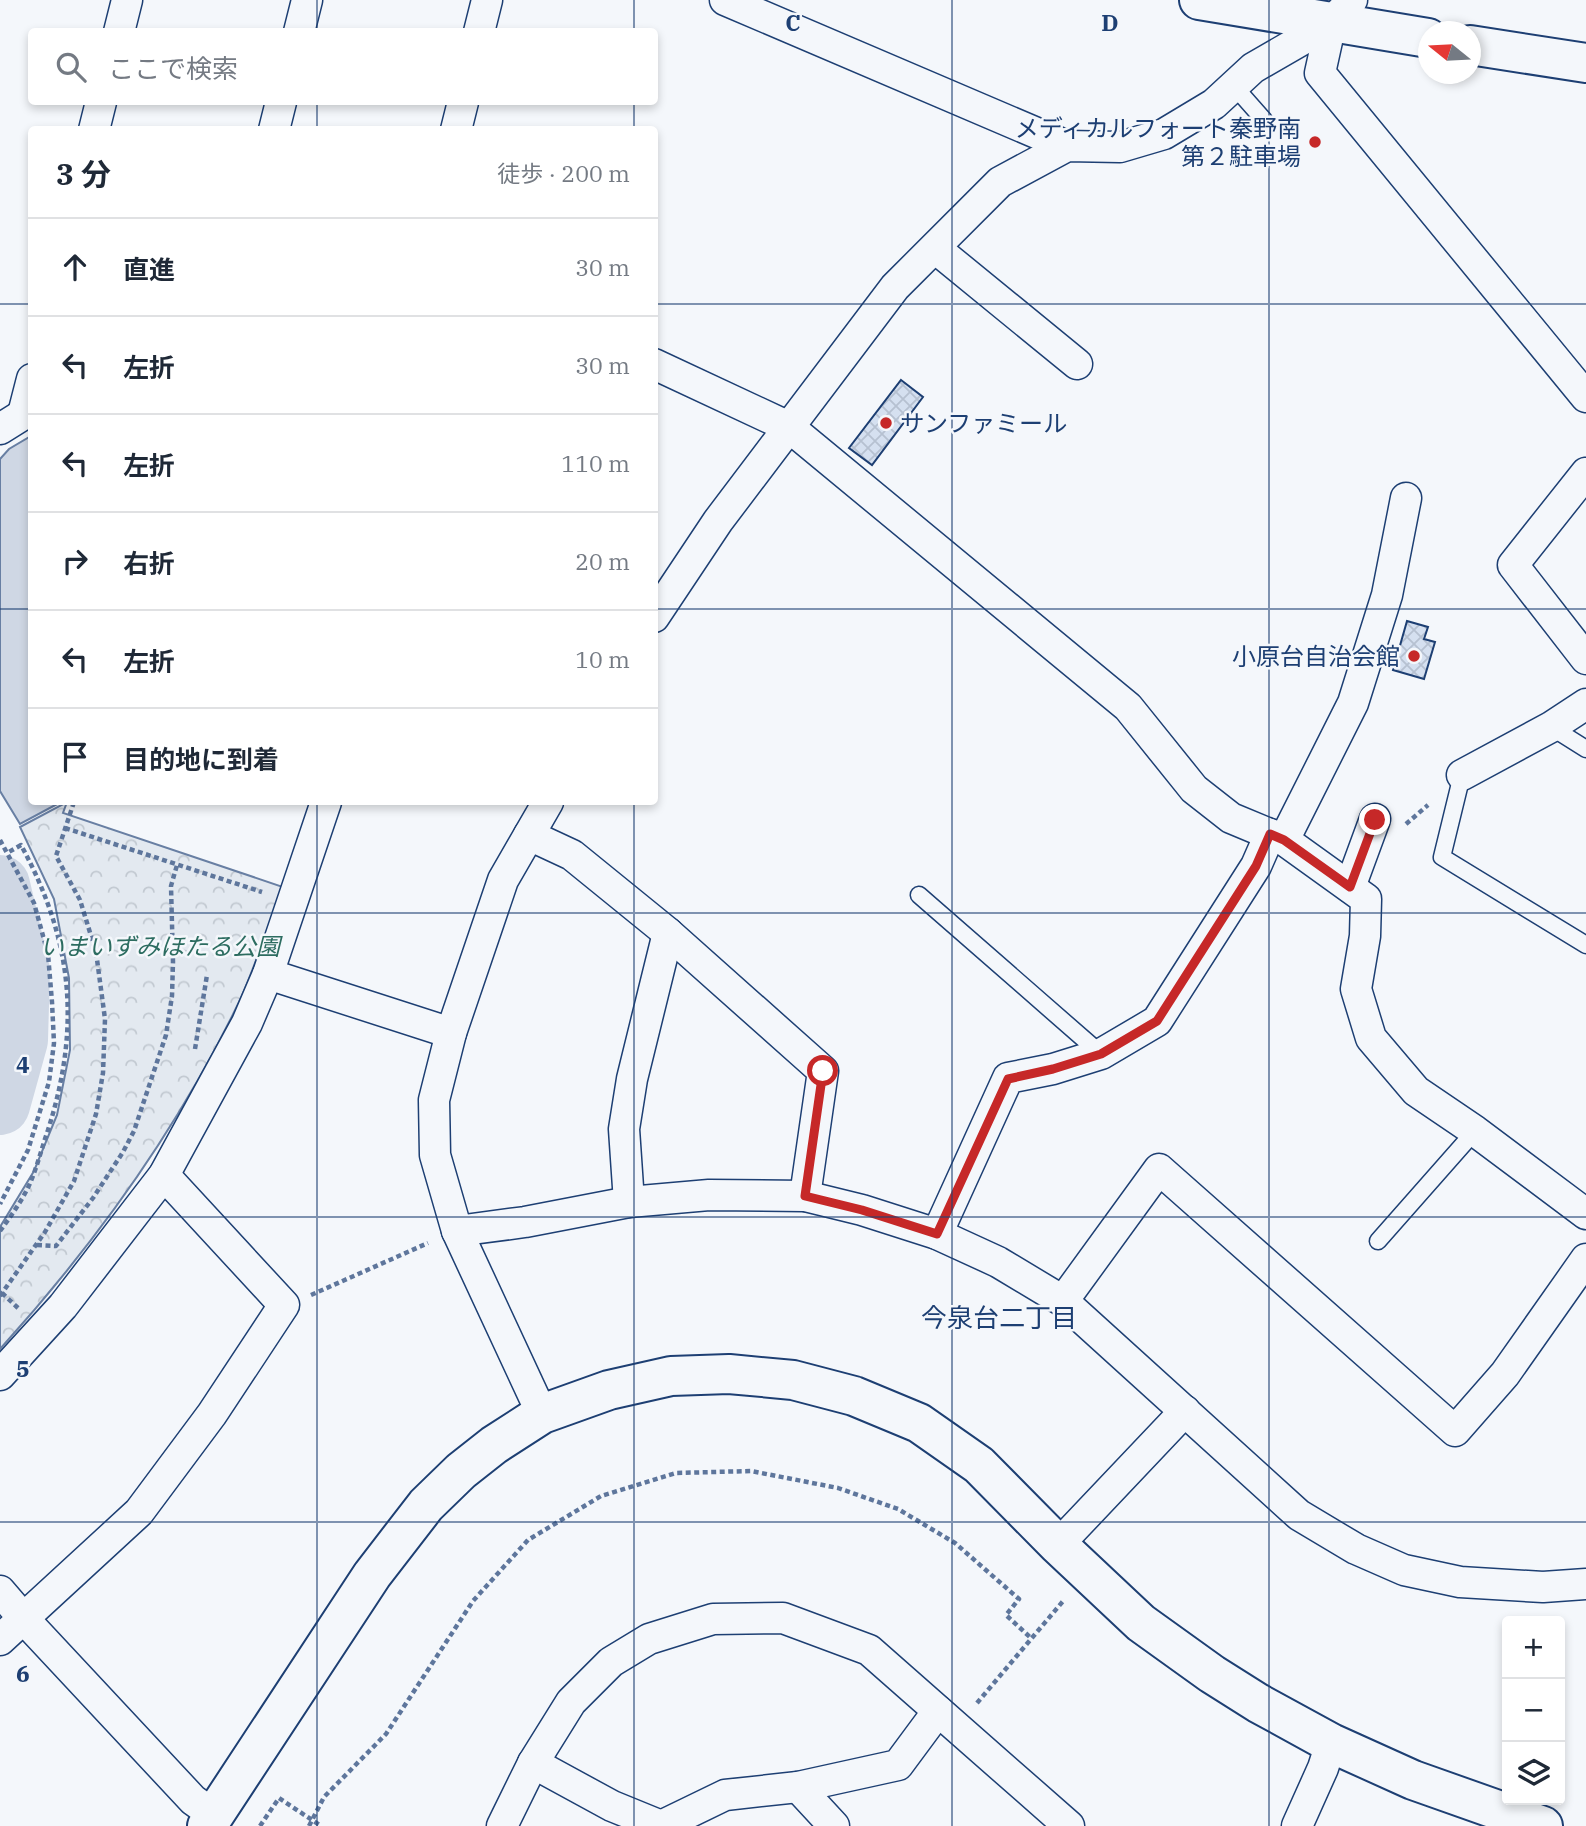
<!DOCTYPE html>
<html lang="ja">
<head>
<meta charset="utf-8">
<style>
  body { margin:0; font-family:"IBM Plex Serif","Noto Sans JP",serif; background:#f2f2f3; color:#1f2937 }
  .controls { position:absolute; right:21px; bottom:21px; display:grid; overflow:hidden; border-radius:7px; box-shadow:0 4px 10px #0003 }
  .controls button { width:63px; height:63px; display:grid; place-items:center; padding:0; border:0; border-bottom:2px solid #e0e1e3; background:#fff; color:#1f2937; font:35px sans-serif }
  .compass { position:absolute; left:1418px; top:21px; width:63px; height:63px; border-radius:50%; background:#fff; box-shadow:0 4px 10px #0003; rotate:288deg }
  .stop { position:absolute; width:21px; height:21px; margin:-16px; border:5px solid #c62828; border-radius:50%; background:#fff }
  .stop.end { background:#c62828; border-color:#fff; box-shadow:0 2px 7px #0008 }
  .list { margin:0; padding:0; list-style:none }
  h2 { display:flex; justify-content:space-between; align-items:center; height:91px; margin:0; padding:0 28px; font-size:30px }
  h2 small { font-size:23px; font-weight:400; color:#747a83 }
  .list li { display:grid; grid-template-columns:46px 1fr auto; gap:21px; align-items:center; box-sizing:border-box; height:98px; padding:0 28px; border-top:2px solid #e0e1e3 }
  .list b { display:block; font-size:26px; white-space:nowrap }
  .list em { font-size:23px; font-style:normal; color:#747a83 }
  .icon { flex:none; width:38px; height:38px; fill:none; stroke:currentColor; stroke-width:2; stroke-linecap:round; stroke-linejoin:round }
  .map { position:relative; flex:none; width:1586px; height:1826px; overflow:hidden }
  .search { position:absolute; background:#fff; box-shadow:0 4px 10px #0003; left:28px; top:28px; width:630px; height:77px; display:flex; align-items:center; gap:18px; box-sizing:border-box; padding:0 24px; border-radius:7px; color:#747a83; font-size:26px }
  .panel { position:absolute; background:#fff; box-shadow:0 4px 10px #0003; left:28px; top:126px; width:630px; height:679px; border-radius:7px }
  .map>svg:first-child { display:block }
</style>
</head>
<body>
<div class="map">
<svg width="1586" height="1826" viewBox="0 0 1586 1826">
  <defs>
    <pattern id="park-crowns" width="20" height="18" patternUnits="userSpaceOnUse" patternTransform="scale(1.75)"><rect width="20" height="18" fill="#e3e9f0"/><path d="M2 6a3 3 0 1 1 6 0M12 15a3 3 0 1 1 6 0" fill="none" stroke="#c2c9d1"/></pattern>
    <pattern id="building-cross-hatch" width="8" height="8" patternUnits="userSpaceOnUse" patternTransform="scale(1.75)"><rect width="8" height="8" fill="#d5e0f0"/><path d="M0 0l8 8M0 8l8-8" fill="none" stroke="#b6c1d1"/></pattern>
  </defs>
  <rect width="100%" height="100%" fill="#f4f7fb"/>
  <path fill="url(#park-crowns)" stroke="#687fa3" stroke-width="2" d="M67 802 63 813 283 887C268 925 256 965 239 1002 178 1129 94 1245 0 1349V1227L34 1171 57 1115 70 1050 69 978 54 899 20 827Z"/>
  <polygon fill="#cfd7e4" stroke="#687fa3" stroke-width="2" points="31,436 32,802 61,802 20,824 0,791 0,459 9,449"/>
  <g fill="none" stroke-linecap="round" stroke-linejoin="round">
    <polyline stroke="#cfd7e4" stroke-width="60" points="0,885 20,971 18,1040 0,1105"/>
  </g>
  <g fill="url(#building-cross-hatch)" stroke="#1d3f73" stroke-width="2">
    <polygon points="901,380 923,397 872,465 849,448"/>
    <polygon points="1407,621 1428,627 1424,639 1435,642 1424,679 1393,670"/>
  </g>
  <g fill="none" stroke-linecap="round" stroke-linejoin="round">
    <g stroke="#1d3f73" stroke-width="19">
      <g id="service">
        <polyline points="1234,86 1264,120"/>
        <polyline points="1551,727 1586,749"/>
        <polyline points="1462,775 1442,857 1586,945"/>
        <polyline points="919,895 1101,1054"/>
        <polyline points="1378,1241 1475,1131"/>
      </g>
    </g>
    <g stroke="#1d3f73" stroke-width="33">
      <g id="minor">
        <polyline points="725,0 1067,146"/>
        <polyline points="1331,23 1320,73 1586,397"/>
        <polyline points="119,32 127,0"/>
        <polyline points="299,32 307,0"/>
        <polyline points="479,32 487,0"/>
        <polyline points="94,130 101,102"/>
        <polyline points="274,130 281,102"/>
        <polyline points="456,130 463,102"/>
        <polyline points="935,248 1077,364"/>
        <polyline points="654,364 789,427 1128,707 1194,789 1231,818 1284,840 1366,899 1365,936 1356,989 1371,1038 1416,1091 1475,1131 1586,1214"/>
        <polyline points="23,414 32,379"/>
        <polyline points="0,429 32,409"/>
        <polyline points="1586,473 1513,565 1586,659"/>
        <polyline points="654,617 718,521 895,287 1000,182 1067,146 1120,147 1164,134 1214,104 1253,68 1331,23 1352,0"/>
        <polyline points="1462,775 1551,727 1586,704"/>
        <polyline points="529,835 572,855 668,933 823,1071 805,1196"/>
        <polyline points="1284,840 1353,703 1387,595 1406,498"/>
        <polyline points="1350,887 1375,819"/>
        <polyline points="268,974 451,1033"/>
        <polyline points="629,1202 624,1129 632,1079 668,933"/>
        <polyline points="457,1231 525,1222 629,1202 709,1195 805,1196 862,1210 937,1234 998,1262 1063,1301 1299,1515 1356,1549 1404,1570 1460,1582 1543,1587 1586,1584"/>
        <polyline points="937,1234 1008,1078 1053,1069 1101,1054 1157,1021 1256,866 1270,834"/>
        <polyline points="1063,1301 1159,1169 1455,1431 1505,1374 1586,1259"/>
        <polyline points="0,1375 63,1306 164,1175 247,1023 268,974 326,802"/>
        <polyline points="542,1414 457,1231 435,1155 434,1100 451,1033 503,880 548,802"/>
        <polyline points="1058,1545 1185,1411"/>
        <polyline points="0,1591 24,1619 193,1800 214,1815"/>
        <polyline points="0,1640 139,1512 212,1414 284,1305 164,1175"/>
        <polyline points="533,1763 612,1806 661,1826 725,1795 798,1787 898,1765 938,1711"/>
        <polyline points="798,1787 834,1826"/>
        <polyline points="502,1826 533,1763 571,1702 611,1662 649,1639 713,1619 783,1618 869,1650 1069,1826"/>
        <polyline points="1297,1826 1323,1768 1331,1743"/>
      </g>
    </g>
    <g stroke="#1d3f73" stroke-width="42">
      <g id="tertiary">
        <polyline points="1199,0 1428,38"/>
        <polyline points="1470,45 1586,63"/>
        <polyline points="207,1826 372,1575 426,1505 461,1471 494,1445 542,1414 609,1390 671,1376 729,1374 793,1380 854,1396 919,1423 979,1465 1058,1545 1141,1623 1212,1674 1258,1703 1331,1743 1413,1780 1543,1826"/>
      </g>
    </g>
    <g stroke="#5e769c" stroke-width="4.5" stroke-dasharray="5 3.5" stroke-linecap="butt">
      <polyline points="1406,824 1428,805"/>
      <polyline points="65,828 262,892"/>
      <polyline points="0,840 34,903 48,954 52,1002 54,1043 49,1082 28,1150 0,1204"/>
      <polyline points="195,1049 207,975"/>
      <path d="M0 1231C11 1216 24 1198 31 1181 38 1164 42 1147 48 1130 81 1026 73 941 21 845L7 853"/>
      <polyline points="37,1245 56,1246 93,1198 123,1152 134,1131 166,1035 172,996 173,962 171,886 177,865"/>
      <polyline points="2,1293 18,1308"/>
      <polyline points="311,1295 428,1243"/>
      <polyline points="0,1296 45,1232 74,1181 96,1114 103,1073 105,1019 96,952 80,900 56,856 74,802"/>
      <polyline points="977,1703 1064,1600"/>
      <polyline points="260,1826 279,1798 321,1826"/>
      <polyline points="309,1826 324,1797 386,1734 473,1601 528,1540 601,1496 676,1473 751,1471 838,1488 898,1509 955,1543 1019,1599 1006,1615 1032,1639"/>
    </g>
    <use href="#service" stroke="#f4f7fb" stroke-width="16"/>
    <use href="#minor" stroke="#f4f7fb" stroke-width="30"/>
    <use href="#tertiary" stroke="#f4f7fb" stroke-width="38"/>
  </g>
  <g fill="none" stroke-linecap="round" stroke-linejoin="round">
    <polyline stroke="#c62828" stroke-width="9" points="823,1071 805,1196 862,1210 937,1234 1008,1079 1053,1069 1101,1054 1157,1021 1256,866 1270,834 1284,840 1350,887 1375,820"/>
  </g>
  <path fill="none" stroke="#1d3f73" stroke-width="2" stroke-opacity="0.55" d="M317 0V32M634 0V32M952 0V1826M1269 0V1826M317 102V130M634 102V130M0 304H32M654 304H1586M0 609H32M654 609H1586M317 802V1826M634 802V1826M0 913H1586M0 1217H1586M0 1522H1586"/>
  <g fill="#c62828" stroke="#f4f7fb" stroke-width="2.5">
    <circle cx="1315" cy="142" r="7"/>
    <circle cx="886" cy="423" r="7"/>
    <circle cx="1414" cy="656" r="7"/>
  </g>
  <g text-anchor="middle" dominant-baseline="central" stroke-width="5" stroke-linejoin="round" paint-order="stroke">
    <g font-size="24" fill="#1d3f73" stroke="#f4f7fb" text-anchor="end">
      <text x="1301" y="128">メディカルフォート秦野南<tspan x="1301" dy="28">第２駐車場</tspan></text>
      <text x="900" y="423" text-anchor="start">サンファミール</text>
      <text x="1400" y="656">小原台自治会館</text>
    </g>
    <g font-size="24" font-style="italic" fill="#2c6c60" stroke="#f4f7fb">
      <text x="160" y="946">いまいずみほたる公園</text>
    </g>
    <g font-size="26" fill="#1d3f73" stroke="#f4f7fb">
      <text x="999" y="1317">今泉台二丁目</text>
    </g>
  </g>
  <g font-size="23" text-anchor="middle" font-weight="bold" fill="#1d3f73" stroke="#f4f7fb" stroke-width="5" stroke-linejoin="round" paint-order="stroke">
    <text x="793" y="31">C</text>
    <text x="1110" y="31">D</text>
    <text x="23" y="1073">4</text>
    <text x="23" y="1377">5</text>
    <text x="23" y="1682">6</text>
  </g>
</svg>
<div class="controls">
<button>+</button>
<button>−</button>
<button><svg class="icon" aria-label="layers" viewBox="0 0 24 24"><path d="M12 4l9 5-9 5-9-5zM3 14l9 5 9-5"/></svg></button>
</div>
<svg class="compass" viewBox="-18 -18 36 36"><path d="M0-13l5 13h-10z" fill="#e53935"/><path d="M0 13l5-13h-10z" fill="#747a83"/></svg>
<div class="stop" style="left:823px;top:1071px"></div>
<div class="stop end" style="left:1375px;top:820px"></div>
<div class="search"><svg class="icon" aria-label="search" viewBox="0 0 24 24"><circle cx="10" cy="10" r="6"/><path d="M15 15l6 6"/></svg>ここで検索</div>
<section class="panel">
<h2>3 分<small>徒歩 · 200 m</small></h2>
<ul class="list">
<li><svg class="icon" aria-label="ahead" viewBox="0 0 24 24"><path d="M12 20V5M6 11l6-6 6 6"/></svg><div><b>直進</b></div><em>30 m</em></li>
<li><svg class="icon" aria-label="left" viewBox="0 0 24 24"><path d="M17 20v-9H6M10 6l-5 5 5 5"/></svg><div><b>左折</b></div><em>30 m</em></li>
<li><svg class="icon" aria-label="left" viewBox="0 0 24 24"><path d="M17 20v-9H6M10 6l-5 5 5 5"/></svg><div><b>左折</b></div><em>110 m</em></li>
<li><svg class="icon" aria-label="right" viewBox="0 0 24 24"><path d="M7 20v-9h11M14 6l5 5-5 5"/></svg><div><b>右折</b></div><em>20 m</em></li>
<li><svg class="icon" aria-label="left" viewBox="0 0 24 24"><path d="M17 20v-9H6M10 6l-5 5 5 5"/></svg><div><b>左折</b></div><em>10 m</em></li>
<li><svg class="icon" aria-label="arrive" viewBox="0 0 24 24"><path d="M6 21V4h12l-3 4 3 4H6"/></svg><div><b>目的地に到着</b></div></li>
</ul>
</section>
</div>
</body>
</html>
